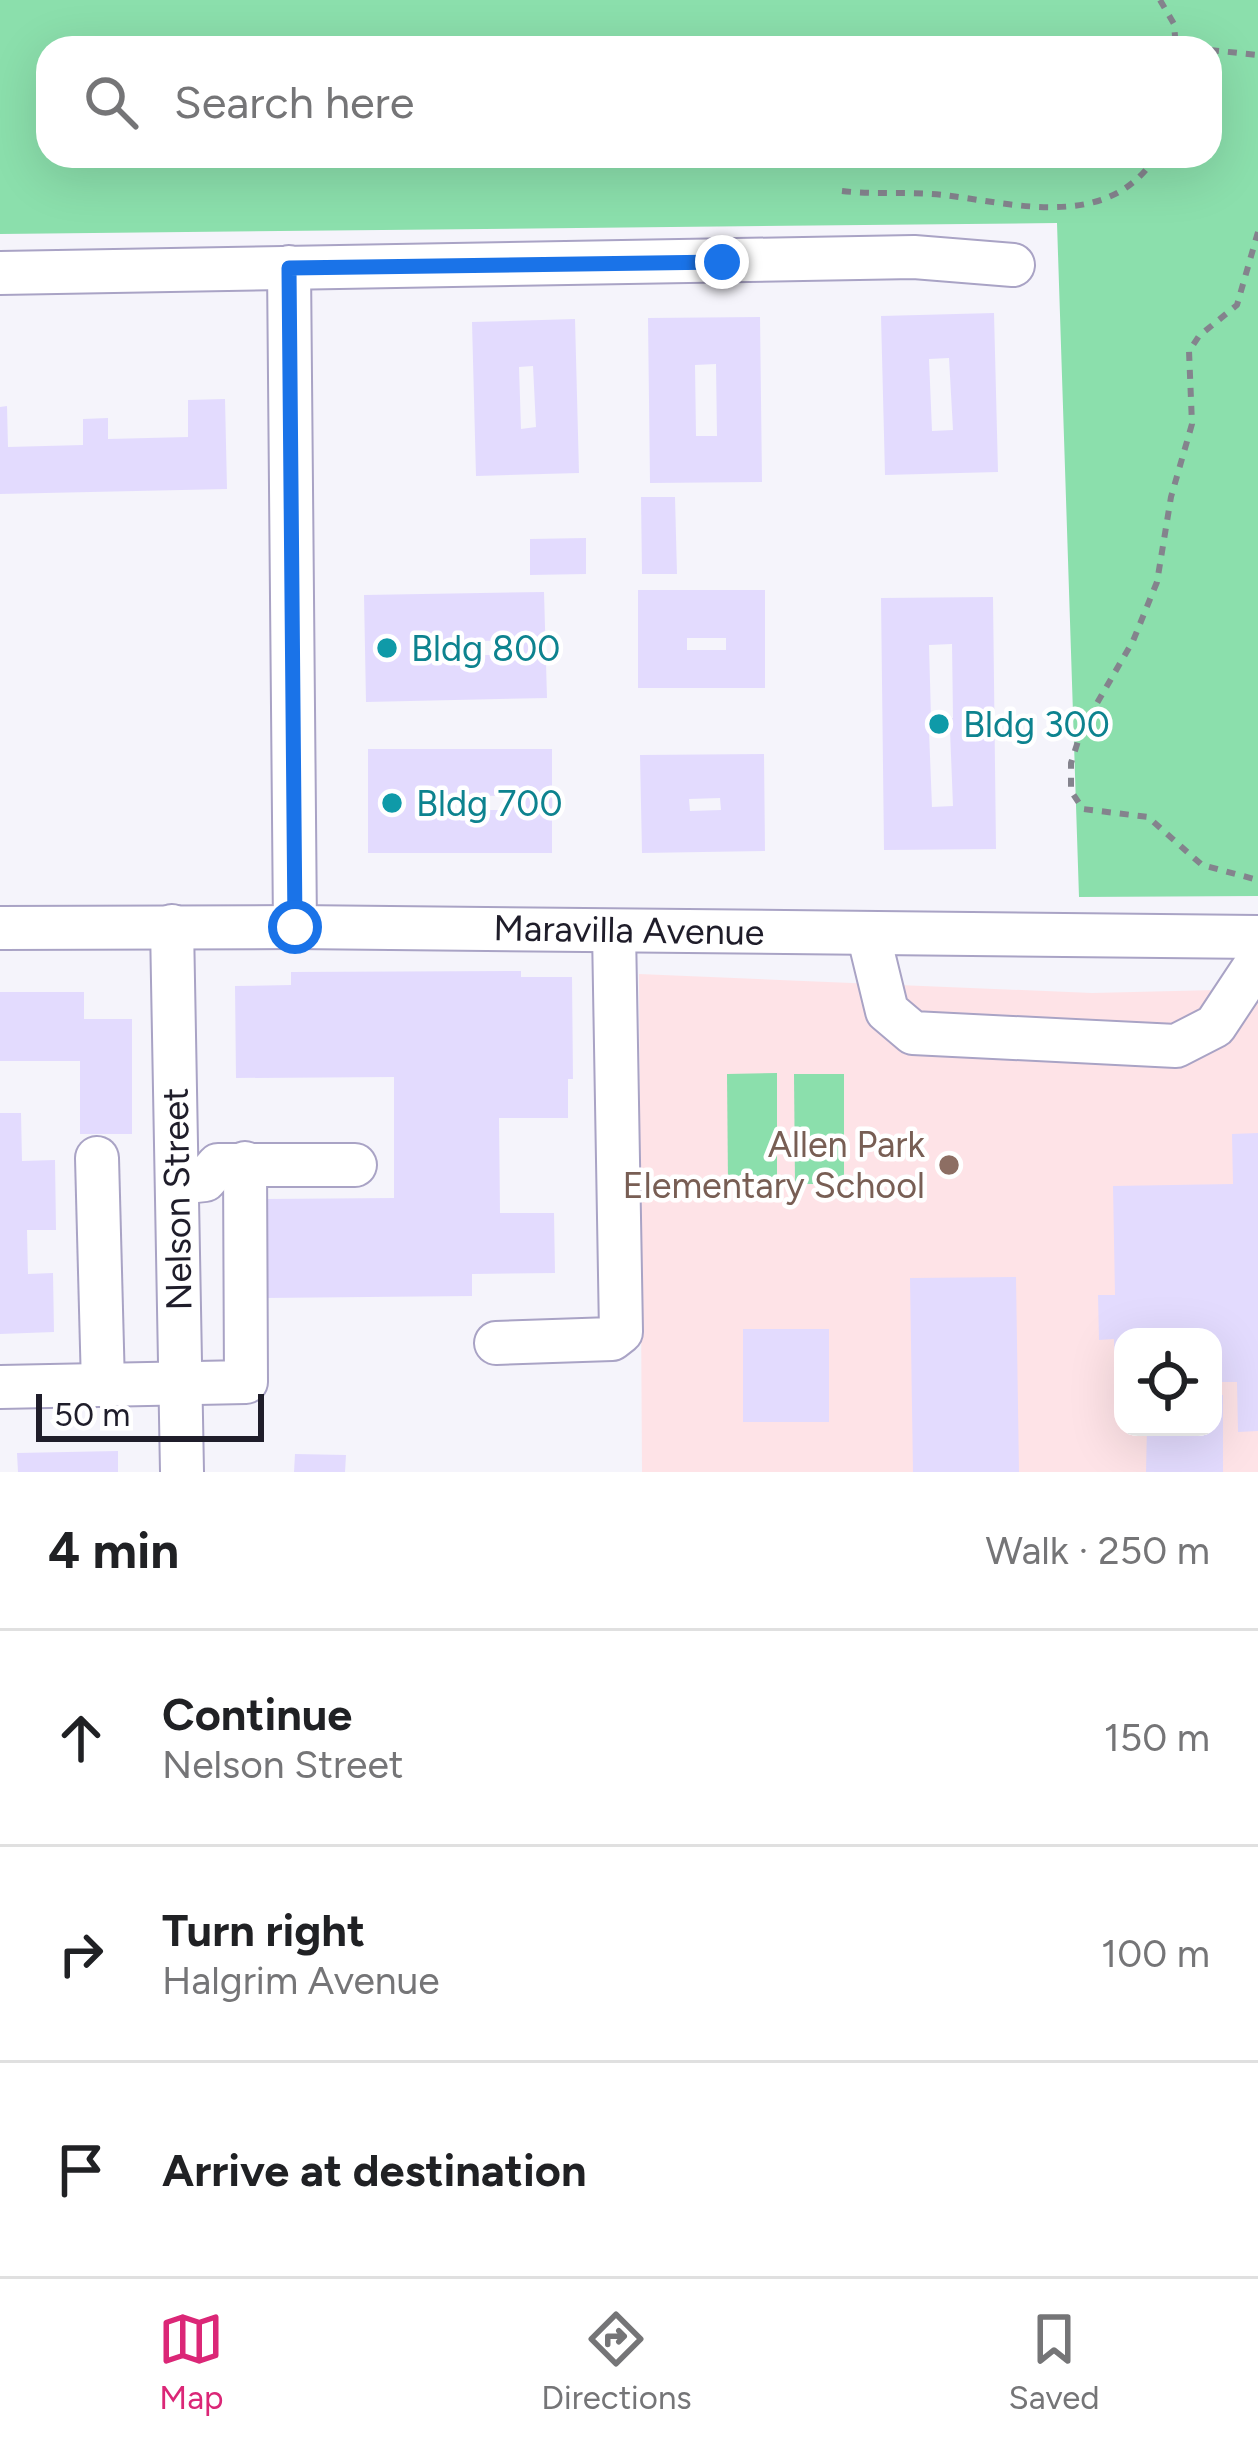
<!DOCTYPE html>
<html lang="en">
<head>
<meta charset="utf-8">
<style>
  body { margin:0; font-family:Figtree,sans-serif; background:#f6f6f6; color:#202124 }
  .controls { position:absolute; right:36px; bottom:36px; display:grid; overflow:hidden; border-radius:24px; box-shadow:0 12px 48px #0002 }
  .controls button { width:108px; height:108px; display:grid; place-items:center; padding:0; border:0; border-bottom:3px solid #e0e0e0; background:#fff; color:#202124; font:60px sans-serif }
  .scale { position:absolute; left:36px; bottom:30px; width:228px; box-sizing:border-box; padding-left:12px; border:6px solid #1f1d2a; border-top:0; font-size:33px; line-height:42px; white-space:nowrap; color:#1f1d2a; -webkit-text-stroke:9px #fff; paint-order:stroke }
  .stop { position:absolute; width:36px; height:36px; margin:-27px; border:9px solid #1a73e8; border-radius:50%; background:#fff }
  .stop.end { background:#1a73e8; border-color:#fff; box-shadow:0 3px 12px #0008 }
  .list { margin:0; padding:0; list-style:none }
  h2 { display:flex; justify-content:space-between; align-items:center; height:156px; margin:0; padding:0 48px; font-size:51px }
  h2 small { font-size:39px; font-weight:400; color:#757577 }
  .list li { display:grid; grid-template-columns:78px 1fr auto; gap:36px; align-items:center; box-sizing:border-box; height:216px; padding:0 48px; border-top:3px solid #e0e0e0 }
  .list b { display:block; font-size:45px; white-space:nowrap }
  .list p { margin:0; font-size:39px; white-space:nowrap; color:#757577 }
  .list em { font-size:39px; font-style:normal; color:#757577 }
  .icon { flex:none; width:66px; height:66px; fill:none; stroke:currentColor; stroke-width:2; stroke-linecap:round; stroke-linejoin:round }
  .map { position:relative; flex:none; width:1258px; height:1472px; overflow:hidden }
  .search { position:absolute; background:#fff; box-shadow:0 12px 48px #0002; left:36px; right:36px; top:36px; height:132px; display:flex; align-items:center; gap:30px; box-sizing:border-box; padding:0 42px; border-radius:36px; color:#757577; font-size:45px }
  .sheet { height:804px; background:#fff }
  nav { display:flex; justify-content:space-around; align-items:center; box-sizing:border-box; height:168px; border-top:3px solid #e0e0e0; background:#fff; font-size:33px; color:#757577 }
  nav a { display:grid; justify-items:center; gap:6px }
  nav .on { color:#db2777 }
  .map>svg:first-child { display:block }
</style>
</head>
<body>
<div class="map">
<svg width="1258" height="1472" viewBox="0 0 1258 1472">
  <rect width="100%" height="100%" fill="#f5f4fb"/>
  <path fill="#fee3e7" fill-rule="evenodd" d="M639 974 1092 993 1258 989V1472H642ZM1123 1337H1213V1427H1123Z"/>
  <g fill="#8bdfac" fill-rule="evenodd">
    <path d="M0 0H1258V896L1079 897 1057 223 0 234ZM48 48H1210V156H48Z"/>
    <polygon points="777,1073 777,1183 728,1183 727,1074"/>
    <polygon points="794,1074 844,1074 844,1184 795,1184"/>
  </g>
  <g fill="#e3dbfe" fill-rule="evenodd">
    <path d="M994 313 998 472 885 475 881 316ZM949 358 953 430 932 431 929 359Z"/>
    <path d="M760 317 762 482 650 483 648 318ZM716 364 717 436H696L695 365Z"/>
    <path d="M575 319 579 473 476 476 472 322ZM533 366 536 427 521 429 519 367Z"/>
    <polygon points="225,399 227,489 0,494 0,407 7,406 8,447 83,445 83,419 108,418 108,439 188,437 188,400"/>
    <polygon points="641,497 675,497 677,574 642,574"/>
    <polygon points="586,538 586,574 530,575 530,539"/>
    <path d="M638 590H765V688H638ZM687 638H726V650H687Z"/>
    <path d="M544 592 547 698 366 702 364 595ZM410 640 504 641V655H410Z"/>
    <path d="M993 597 996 849 884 850 881 598ZM952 644 953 718H931L929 645ZM950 730 953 806 932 807 929 731Z"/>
    <path d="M368 749H552V853H368ZM416 795 513 796 512 810H416Z"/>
    <path d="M764 754 765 851 642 853 640 755ZM720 798 721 810 690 811 689 799Z"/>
    <polygon points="521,971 521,977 572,977 573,1079 568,1079 568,1118 499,1118 500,1213 554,1213 555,1273 472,1274 472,1296 264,1298 264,1199 394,1198 394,1077 236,1078 235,986 291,985 291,972"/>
    <polygon points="0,992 84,992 84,1019 132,1019 132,1134 80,1134 80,1061 0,1061"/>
    <polygon points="0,1113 21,1113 22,1161 55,1160 56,1230 27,1230 28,1274 53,1273 54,1332 0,1334"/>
    <polygon points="1258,1133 1258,1431 1238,1432 1237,1382 1213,1382 1213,1337 1123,1337 1123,1384 1115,1384 1114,1339 1099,1340 1098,1295 1115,1295 1113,1186 1233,1184 1232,1134"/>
    <polygon points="1016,1277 1019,1472 913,1472 910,1278"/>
    <rect x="743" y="1329" width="86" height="93"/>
    <polygon points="1213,1395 1223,1395 1223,1472 1146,1472 1147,1427 1213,1427"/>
    <polygon points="118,1451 118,1472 18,1472 17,1453"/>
    <polygon points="295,1454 346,1455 345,1472 294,1472"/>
  </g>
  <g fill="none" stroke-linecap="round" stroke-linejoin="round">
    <g stroke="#a9a3c5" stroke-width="46">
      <g id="minor">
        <polyline points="289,267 295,927"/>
        <polyline points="0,273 914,257 1013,265"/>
        <polyline points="172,926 182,1472"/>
        <polyline points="0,928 295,927 1258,937"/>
        <polyline points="868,933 887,1011 913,1033 1176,1046 1215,1026 1258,961"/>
        <polyline points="97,1158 103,1385"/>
        <polyline points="177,1183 205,1180 218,1165 355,1165"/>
        <polyline points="496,1343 612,1339 621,1332 614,931"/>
        <polyline points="0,1387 246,1382 245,1163"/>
      </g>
    </g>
    <g stroke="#84838d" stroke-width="6" stroke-dasharray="9 9" stroke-linecap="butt">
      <polyline points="1160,0 1174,24 1176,48"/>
      <polyline points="1210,50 1258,55"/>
      <path d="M842 191C876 195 910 191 944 195 1016 204 1109 231 1156 156"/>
      <polyline points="1258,232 1237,305 1199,336 1189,351 1192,424 1171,497 1157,582 1133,641 1082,729 1071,763 1071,791 1083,809 1148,817 1202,865 1258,880"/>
    </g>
    <use href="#minor" stroke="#fff" stroke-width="42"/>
  </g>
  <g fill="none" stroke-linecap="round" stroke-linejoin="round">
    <polyline stroke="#1a73e8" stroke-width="15" points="295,927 289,268 722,262"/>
  </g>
  <g fill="#0f9aa8" stroke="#fff" stroke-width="4.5">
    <circle cx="387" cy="648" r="12"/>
    <circle cx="939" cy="724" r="12"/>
    <circle cx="392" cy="803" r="12"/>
  </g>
  <circle fill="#8d6e63" stroke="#fff" stroke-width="4.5" cx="949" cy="1165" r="12"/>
  <g text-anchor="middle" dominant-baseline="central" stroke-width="9" stroke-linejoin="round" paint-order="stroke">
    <g font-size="36" fill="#0d838f" stroke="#fff" text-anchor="start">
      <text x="411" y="648">Bldg 800</text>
      <text x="963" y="724">Bldg 300</text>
      <text x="416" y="803">Bldg 700</text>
    </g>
    <g font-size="36" fill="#1f1d2a" stroke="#fff">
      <text transform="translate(629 930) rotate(1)">Maravilla Avenue</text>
      <text transform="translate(177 1199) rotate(-91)">Nelson Street</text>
    </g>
    <g font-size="36" fill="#785e54" stroke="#fff" text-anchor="end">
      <text x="925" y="1144">Allen Park<tspan x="925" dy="41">Elementary School</tspan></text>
    </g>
  </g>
</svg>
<div class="controls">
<button><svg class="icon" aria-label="locate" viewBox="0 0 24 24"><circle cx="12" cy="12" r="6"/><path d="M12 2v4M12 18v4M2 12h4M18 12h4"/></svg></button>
</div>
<div class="scale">50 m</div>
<div class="stop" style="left:295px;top:927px"></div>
<div class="stop end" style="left:722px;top:262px"></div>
<div class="search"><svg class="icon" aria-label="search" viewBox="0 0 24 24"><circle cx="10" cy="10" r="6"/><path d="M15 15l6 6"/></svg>Search here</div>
</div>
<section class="sheet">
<h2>4 min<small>Walk · 250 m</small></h2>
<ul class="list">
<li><svg class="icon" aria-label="ahead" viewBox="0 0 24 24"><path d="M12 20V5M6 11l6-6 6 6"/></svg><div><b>Continue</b><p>Nelson Street</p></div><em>150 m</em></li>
<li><svg class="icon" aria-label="right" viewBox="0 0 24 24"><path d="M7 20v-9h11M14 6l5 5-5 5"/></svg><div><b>Turn right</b><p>Halgrim Avenue</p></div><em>100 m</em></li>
<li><svg class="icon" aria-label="arrive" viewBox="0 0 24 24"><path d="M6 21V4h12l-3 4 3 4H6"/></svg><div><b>Arrive at destination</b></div></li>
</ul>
</section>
<nav>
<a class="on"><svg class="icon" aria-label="map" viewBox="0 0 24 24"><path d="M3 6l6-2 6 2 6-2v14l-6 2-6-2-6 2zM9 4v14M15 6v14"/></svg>Map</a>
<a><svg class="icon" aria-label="directions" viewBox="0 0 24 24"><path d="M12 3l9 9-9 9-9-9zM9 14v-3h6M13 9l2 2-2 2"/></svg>Directions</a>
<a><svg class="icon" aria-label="saved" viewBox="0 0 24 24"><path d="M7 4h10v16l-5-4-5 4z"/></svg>Saved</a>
</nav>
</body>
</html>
